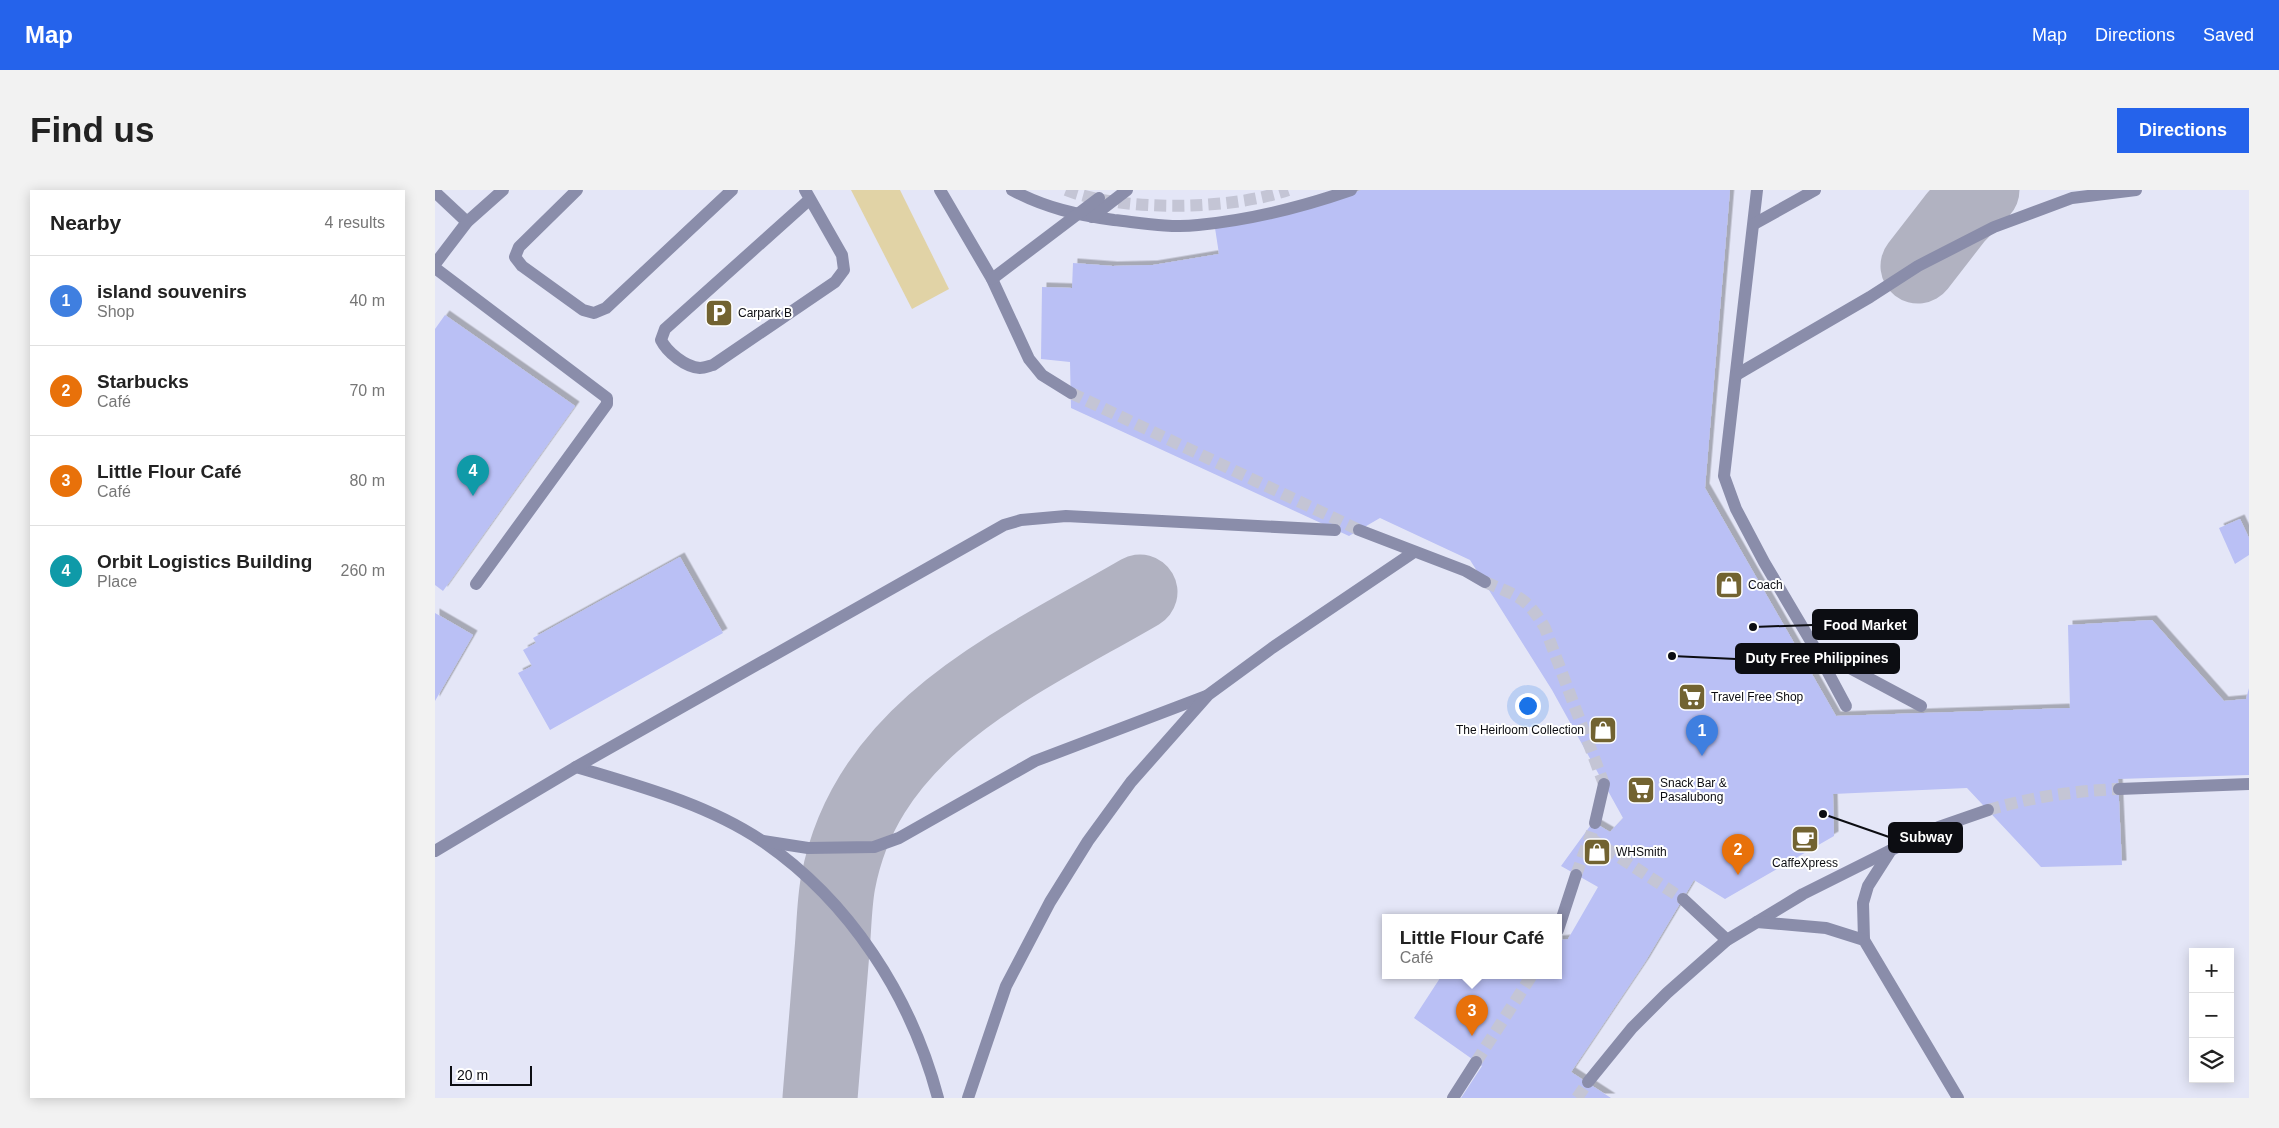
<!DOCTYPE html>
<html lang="en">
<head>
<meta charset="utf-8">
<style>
  body { margin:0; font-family:Helvetica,sans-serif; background:#f2f2f2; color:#222 }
  .controls { position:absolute; right:15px; bottom:15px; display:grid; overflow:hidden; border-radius:0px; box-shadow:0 2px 12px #0003 }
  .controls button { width:45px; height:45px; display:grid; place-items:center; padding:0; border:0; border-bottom:1px solid #e0e0e0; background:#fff; color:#222; font:25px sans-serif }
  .scale { position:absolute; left:15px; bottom:12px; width:82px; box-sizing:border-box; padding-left:5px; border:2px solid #0c0d12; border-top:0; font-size:14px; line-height:18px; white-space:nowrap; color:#0c0d12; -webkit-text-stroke:4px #fff; paint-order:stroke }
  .you { position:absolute; left:1092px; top:515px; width:18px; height:18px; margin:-12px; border:4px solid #fff; border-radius:50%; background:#1a73e8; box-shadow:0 0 0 8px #1a73e833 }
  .badge { display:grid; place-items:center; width:32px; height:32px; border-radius:50%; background:#2563eb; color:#fff; font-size:16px; font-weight:700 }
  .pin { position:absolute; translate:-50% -41px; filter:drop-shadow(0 1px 2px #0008) }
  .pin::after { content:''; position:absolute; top:26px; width:18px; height:15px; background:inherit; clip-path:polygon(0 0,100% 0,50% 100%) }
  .popup { position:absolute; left:947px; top:724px; width:180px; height:65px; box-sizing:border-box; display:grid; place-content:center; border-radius:0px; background:#fff; filter:drop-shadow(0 1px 4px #0005); font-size:16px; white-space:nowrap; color:#767676 }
  .popup b { font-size:19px; color:#222 }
  .popup::after { content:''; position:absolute; left:50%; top:100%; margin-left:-10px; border:10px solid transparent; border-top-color:#fff }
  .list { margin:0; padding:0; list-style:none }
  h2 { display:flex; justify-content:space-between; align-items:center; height:65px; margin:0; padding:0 20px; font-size:21px }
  h2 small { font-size:16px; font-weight:400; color:#767676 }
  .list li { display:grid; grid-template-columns:32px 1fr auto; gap:15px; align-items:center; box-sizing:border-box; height:90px; padding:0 20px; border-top:1px solid #e0e0e0 }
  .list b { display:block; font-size:19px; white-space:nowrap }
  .list p { margin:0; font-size:16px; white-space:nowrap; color:#767676 }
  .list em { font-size:16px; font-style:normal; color:#767676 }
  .icon { flex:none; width:28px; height:28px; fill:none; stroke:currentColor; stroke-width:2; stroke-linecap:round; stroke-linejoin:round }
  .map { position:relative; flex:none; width:1814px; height:908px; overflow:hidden; border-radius:0px }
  header { display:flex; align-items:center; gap:30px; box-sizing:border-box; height:70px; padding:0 25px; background:#2563eb; color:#fff }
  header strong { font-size:24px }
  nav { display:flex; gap:28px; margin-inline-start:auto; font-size:18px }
  .intro { display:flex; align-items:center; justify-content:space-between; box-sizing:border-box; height:120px; padding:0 30px }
  h1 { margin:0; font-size:35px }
  .button { padding:12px 22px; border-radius:0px; background:#2563eb; color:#fff; font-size:18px; font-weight:700 }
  main { display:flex; gap:30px; padding:0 30px }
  aside { flex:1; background:#fff; border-radius:0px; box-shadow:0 2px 12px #0003 }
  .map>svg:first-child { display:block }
</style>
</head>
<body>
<header>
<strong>Map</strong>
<nav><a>Map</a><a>Directions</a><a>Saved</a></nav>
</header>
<div class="intro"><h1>Find us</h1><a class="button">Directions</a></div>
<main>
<aside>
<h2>Nearby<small>4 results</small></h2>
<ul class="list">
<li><span class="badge" style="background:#3f7fe0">1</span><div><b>island souvenirs</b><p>Shop</p></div><em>40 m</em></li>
<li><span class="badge" style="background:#e8710a">2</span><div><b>Starbucks</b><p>Café</p></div><em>70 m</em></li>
<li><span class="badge" style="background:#e8710a">3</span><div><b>Little Flour Café</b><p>Café</p></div><em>80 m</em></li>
<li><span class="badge" style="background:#0f9aa8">4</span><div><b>Orbit Logistics Building</b><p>Place</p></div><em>260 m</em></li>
</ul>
</aside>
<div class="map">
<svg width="1814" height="908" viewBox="0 0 1814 908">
  <defs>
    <filter id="shadow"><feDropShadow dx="4.5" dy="-4.5" stdDeviation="0" flood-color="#0004"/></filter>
  </defs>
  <rect width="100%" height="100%" fill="#e4e6f7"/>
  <polygon fill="#e1d3a6" points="416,0 465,0 514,99 477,119"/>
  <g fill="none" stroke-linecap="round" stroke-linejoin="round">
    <g stroke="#b1b2c1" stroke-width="75">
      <polyline points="1483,76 1521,27 1547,0"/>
      <path d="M385 908C389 859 393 810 397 761 399 739 399 715 403 693 432 537 583 473 705 402"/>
    </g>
  </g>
  <g fill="#bac0f5" filter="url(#shadow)">
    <polygon points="926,0 1295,0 1270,298 1401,526 1635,518 1633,435 1717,430 1789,511 1811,509 1814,498 1814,585 1683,589 1687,675 1606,677 1532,598 1398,604 1399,646 1290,709 1259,690 1210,772 1136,882 1176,908 1026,908 1047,876 979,828 1007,785 1123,785 1123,750 1133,749 1163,697 1126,676 1158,632 1175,642 1188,628 1117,500 1035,370 945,328 914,346 636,218 635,172 606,169 607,97 637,98 638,73 678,76 718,75 784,64 780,38 885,15"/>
    <polygon points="10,125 140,216 8,401 0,395 0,139"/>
    <polygon points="1805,329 1814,348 1814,365 1800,374 1784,338"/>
    <polygon points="245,367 288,443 115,540 83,483 97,476 88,460 101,453 98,448"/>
    <polygon points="0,423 38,445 0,511"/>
  </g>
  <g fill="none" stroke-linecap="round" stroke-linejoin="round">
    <g stroke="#c4c5d5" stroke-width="12" stroke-dasharray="12 6" stroke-linecap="butt">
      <path d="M631 0C687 22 797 20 853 0"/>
      <polyline points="636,203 924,340"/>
      <path d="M1050 392C1082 406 1091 406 1110 438L1169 594"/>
      <path d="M1553 620C1597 607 1638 601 1684 599"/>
      <polyline points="1155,648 1248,709"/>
      <polyline points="1141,685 1157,642"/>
      <polyline points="1041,872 1097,785"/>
      <polyline points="1142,908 1153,892"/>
    </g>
    <g stroke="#8a8daa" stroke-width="12">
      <polyline points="142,0 84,57 80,67 87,76 148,120 159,123 171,118 297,0"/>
      <path d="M370 0 407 65 409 80 400 92 278 175C274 176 269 178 265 178 250 177 232 162 226 150L230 139 374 10"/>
      <polyline points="505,0 557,89 594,169 607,185 636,203"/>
      <path d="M577 0C610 18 643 25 679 30 707 33 735 38 763 35 815 30 867 17 916 0"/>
      <polyline points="1322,0 1289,286 1301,319 1329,372 1381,460 1486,516"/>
      <polyline points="0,2 32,32"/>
      <polyline points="657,27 692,0"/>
      <polyline points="1319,34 1380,0"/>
      <polyline points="0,74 32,32 68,0"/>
      <polyline points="0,78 172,208 172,214 41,394"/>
      <polyline points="557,89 664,8"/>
      <polyline points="1301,185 1435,107 1483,76 1559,37 1637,8 1701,0"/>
      <polyline points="924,340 1031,381 1050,392"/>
      <polyline points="1381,460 1411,516"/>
      <path d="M141 577C204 596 272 614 327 651 415 711 476 806 503 908"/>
      <polyline points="1684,599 1814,594"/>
      <polyline points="1160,633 1169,594"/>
      <polyline points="328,651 373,658 439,657 464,648 600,571 771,506"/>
      <polyline points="0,661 141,577 569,335 586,330 631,326 900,340"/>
      <polyline points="1248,709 1292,750"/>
      <polyline points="1322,732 1368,704 1454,661"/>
      <polyline points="1123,740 1141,685"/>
      <polyline points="1429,750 1428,713 1433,696 1456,660 1504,637 1553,620"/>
      <polyline points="1153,892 1197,838 1232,803 1292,750 1322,732 1391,738 1429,750 1523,908"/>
      <polyline points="533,908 571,796 615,712 653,651 696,592 773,505 837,458 979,362"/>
      <polyline points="1018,908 1041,872"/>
    </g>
  </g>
  <defs>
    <g id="parking-square" transform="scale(1.4375)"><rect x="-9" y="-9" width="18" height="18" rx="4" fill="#726331" stroke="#fff"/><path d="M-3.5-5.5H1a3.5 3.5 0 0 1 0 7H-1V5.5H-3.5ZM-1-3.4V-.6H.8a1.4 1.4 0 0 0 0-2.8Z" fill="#fff"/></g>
    <g id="shop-square" transform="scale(1.4375)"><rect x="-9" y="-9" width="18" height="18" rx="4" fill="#726331" stroke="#fff"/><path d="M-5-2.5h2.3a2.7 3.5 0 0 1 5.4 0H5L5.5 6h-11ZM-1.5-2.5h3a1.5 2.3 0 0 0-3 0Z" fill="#fff"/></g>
    <g id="supermarket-square" transform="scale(1.4375)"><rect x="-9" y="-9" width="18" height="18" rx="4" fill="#726331" stroke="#fff"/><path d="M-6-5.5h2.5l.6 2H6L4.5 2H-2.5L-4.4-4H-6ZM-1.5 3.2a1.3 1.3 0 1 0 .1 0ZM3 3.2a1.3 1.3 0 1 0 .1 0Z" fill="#fff"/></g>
    <g id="cafe-square" transform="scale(1.4375)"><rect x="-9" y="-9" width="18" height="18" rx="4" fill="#726331" stroke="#fff"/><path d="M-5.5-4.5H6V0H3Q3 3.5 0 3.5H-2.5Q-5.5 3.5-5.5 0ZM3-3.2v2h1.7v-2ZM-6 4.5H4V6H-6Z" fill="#fff"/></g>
  </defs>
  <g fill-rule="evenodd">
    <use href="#parking-square" x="284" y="123"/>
    <use href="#shop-square" x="1294" y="395"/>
    <use href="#supermarket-square" x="1257" y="507"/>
    <use href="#shop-square" x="1168" y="540"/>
    <use href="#supermarket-square" x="1206" y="600"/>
    <use href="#cafe-square" x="1370" y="649"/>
    <use href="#shop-square" x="1162" y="662"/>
  </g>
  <g text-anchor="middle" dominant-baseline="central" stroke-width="4" stroke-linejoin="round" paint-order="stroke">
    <g font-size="12" fill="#0c0d12" stroke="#fff" text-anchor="start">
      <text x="303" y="123">Carpark B</text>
      <text x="1313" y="395">Coach</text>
      <text x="1276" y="507">Travel Free Shop</text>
      <text x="1149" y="540" text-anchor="end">The Heirloom Collection</text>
      <text x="1225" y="593">Snack Bar &amp;<tspan x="1225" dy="14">Pasalubong</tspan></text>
      <text x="1181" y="662">WHSmith</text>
      <text x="1370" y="673" text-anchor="middle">CaffeXpress</text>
    </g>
  </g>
  <path fill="none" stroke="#0c0d12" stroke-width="2" d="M1318 437L1378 435M1237 466L1301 469M1388 624L1454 647"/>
  <g fill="#0c0d12" stroke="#fff" stroke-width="2">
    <circle cx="1318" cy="437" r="5"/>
    <circle cx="1237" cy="466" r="5"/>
    <circle cx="1388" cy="624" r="5"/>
  </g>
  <g fill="#0c0d12" stroke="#0c0d12" stroke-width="2">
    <rect x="1378" y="420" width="104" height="29" rx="5"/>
    <rect x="1301" y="454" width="163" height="29" rx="5"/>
    <rect x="1454" y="633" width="73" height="29" rx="5"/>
  </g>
  <g font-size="14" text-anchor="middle" font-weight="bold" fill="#fff">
    <text x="1430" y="440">Food Market</text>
    <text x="1382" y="473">Duty Free Philippines</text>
    <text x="1491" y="652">Subway</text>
  </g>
</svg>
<div class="controls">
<button>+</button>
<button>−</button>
<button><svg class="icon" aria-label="layers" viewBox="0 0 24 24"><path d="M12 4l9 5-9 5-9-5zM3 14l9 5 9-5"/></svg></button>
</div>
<div class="scale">20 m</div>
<div class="you"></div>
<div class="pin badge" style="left:1267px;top:566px;background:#3f7fe0">1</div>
<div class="pin badge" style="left:1303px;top:685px;background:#e8710a">2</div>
<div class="pin badge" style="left:1037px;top:846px;background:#e8710a">3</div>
<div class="popup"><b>Little Flour Café</b>Café</div>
<div class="pin badge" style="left:38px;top:306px;background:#0f9aa8">4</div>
</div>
</main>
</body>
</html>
